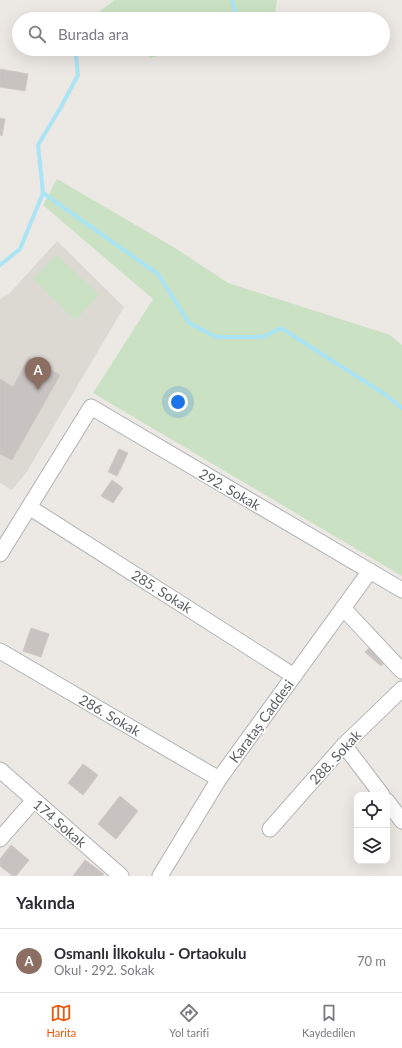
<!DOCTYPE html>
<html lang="tr">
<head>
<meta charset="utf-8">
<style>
  body { margin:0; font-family:Lato,sans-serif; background:#f2f2f3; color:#2b2b33 }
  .controls { position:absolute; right:12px; bottom:12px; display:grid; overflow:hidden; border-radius:8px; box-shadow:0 4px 16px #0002 }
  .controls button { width:36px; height:36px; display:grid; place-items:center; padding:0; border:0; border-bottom:1px solid #e1e1e2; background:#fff; color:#2b2b33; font:20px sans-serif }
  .you { position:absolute; left:178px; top:402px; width:14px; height:14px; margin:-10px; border:3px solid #fff; border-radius:50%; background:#1a73e8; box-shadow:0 0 0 6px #1a73e833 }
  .badge { display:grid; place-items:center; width:26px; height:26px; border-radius:50%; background:#ea580c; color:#fff; font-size:13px; font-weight:700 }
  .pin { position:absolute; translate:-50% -33px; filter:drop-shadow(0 1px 2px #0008) }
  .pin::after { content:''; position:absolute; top:21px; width:14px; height:12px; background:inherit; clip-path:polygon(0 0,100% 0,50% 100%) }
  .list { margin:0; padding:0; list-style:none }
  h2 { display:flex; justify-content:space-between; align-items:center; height:52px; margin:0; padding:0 16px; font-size:17px }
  h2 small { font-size:13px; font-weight:400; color:#7c7c81 }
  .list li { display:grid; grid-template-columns:26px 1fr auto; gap:12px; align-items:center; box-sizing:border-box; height:64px; padding:0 16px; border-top:1px solid #e1e1e2 }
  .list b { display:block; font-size:15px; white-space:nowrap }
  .list p { margin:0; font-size:13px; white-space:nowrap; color:#7c7c81 }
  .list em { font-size:13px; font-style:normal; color:#7c7c81 }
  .icon { flex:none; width:22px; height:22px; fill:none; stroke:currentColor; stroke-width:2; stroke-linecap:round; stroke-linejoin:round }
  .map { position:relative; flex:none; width:402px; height:876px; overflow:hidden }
  .search { position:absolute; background:#fff; box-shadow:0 4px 16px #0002; left:12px; right:12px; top:12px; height:44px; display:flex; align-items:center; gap:10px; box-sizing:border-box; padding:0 14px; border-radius:22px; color:#7c7c81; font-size:15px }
  .sheet { height:116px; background:#fff }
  nav { display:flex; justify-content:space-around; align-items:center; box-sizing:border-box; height:56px; border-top:1px solid #e1e1e2; background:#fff; font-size:11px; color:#7c7c81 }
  nav a { display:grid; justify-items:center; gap:2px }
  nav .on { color:#ea580c }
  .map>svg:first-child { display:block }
</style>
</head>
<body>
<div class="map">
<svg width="402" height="876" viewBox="0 0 402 876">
  <rect width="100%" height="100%" fill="#ece8e4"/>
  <polygon fill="#dcd8d2" points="57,241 124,307 26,473 12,490 0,483 0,299 9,294"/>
  <g fill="#cae1c3">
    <polygon points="115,0 277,0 274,19 109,19 100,11"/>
    <polygon points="141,49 183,49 150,58"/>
    <polygon points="57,179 175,248 228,283 390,335 402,345 402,576 93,393 153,299 43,205"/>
    <polygon points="57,255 99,295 75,320 33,279"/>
  </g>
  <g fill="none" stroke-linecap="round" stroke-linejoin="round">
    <g stroke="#abe5f5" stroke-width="4">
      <polyline points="215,19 236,15 232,0"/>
      <polyline points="43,193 158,274 189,323 216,337 263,337 281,328 386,395 402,408"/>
      <polyline points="0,265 20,249 43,193 38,145 61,107 78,75 76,55 82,49"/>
    </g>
  </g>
  <g fill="#c8c3c0" stroke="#d0c9c3">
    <polygon points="0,69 28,74 25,91 0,87"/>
    <polygon points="0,118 5,119 2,136 0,135"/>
    <polygon points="29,357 60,375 12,460 0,454 0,379 13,387"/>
    <polygon points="119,449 128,453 117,476 108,472"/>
    <polygon points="112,480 123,488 113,503 101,496"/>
    <polygon points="31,628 49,634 41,657 23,651"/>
    <polygon points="372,645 387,659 381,666 365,652"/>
    <polygon points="83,764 98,775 83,795 68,783"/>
    <polygon points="120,796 138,811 116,839 98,824"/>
    <polygon points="11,845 29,860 16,876 13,876 0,866 0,859"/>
    <polygon points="85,860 104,874 102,876 73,876"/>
  </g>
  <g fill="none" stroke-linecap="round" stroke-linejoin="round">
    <g stroke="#afb2b4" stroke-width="17">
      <g id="minor">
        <polyline points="29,507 294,676"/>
        <polyline points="0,554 91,407 402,590"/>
        <polyline points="343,608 402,671"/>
        <polyline points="0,651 219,779"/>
        <polyline points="344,745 382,795"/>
        <polyline points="0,770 121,876"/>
        <polyline points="387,801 402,821"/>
        <polyline points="270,829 344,745 402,689"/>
        <polyline points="0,839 34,800"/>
        <polyline points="160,876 219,779 370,571"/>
      </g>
    </g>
    <use href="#minor" stroke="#fff" stroke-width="15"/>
  </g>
  <g text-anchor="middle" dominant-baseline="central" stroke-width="3.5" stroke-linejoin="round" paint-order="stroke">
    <g font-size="14" fill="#5c6062" stroke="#fff">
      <text transform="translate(230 489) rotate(30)">292. Sokak</text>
      <text transform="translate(162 591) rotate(32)">285. Sokak</text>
      <text transform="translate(110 715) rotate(30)">286. Sokak</text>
      <text transform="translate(261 721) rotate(-54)">Karataş Caddesi</text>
      <text transform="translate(335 757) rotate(-47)">288. Sokak</text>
      <text transform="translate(60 823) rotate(41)">174 Sokak</text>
    </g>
  </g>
</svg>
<div class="controls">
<button><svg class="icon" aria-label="locate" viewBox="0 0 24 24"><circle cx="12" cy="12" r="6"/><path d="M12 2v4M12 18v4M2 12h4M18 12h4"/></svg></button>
<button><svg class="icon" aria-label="layers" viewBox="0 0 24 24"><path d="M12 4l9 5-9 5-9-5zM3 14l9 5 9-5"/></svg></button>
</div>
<div class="you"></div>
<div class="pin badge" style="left:38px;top:390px;background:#8d6e63">A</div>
<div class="search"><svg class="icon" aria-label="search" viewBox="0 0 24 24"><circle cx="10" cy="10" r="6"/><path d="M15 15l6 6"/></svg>Burada ara</div>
</div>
<section class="sheet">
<h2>Yakında<small></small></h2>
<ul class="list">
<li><span class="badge" style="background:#8d6e63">A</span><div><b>Osmanlı İlkokulu - Ortaokulu</b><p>Okul · 292. Sokak</p></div><em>70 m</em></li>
</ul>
</section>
<nav>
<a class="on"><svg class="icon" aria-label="map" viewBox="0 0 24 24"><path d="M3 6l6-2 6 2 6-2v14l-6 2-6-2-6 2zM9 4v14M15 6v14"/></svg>Harita</a>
<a><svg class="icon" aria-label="directions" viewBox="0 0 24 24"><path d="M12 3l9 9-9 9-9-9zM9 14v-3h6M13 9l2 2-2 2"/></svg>Yol tarifi</a>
<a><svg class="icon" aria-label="saved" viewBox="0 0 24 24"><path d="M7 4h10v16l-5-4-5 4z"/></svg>Kaydedilen</a>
</nav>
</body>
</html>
